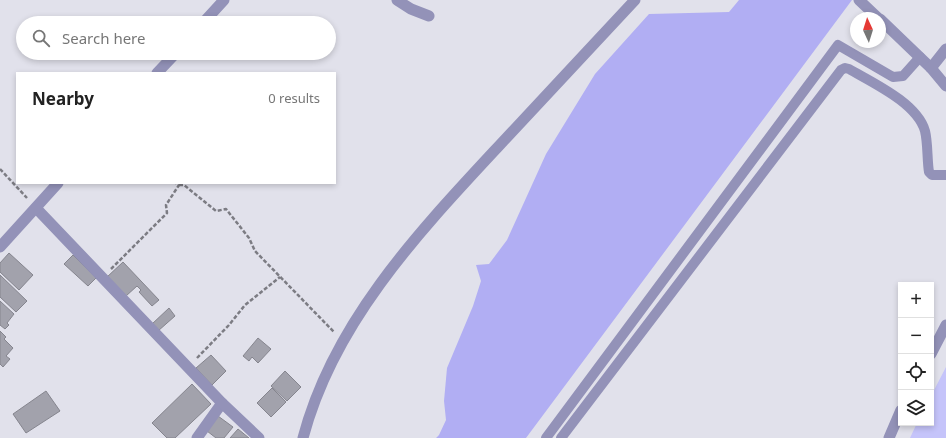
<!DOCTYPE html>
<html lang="en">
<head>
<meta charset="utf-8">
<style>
  body { margin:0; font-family:"Noto Sans",sans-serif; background:#f2f2f2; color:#222 }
  .controls { position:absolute; right:12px; bottom:12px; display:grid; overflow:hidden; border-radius:0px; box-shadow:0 2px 6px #0003 }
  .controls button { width:36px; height:36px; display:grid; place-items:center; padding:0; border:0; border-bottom:1px solid #e0e0e0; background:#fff; color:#222; font:20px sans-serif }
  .compass { position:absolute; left:850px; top:12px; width:36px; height:36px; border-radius:50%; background:#fff; box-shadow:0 2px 6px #0003; rotate:356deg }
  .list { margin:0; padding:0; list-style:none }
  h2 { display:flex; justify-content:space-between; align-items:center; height:52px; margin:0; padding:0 16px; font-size:17px }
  h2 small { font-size:13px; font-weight:400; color:#767676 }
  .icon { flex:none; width:22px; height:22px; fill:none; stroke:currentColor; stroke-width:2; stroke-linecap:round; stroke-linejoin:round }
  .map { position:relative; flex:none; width:946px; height:438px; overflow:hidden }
  .search { position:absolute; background:#fff; box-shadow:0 2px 6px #0003; left:16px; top:16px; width:320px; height:44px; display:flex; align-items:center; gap:10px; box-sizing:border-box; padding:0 14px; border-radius:22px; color:#767676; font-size:15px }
  .panel { position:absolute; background:#fff; box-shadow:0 2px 6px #0003; left:16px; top:72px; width:320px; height:112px; border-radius:0px }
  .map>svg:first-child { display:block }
</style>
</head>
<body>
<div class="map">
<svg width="946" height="438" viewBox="0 0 946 438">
  <rect width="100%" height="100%" fill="#e1e1eb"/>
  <polygon fill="#c5c4fa" points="946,367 946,438 910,438 917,423 931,423 931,396"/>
  <polygon fill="#b1aef3" points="739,0 852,0 526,438 436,438 439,435 446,420 444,401 447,368 473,306 481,281 476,265 489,264 507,240 546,154 595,74 649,14 729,12"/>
  <g fill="#a2a2ac" stroke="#85858e">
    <polygon points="9,253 33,275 19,290 0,272 0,263"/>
    <polygon points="73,255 96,278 88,286 64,264"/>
    <polygon points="123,262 159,300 152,306 139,292 141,290 137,286 126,296 107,277"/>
    <polygon points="0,275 27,301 16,312 0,297"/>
    <polygon points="0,301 14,314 7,323 9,325 5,329 0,325"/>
    <polygon points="169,308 175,316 158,331 152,324"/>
    <polygon points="0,331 6,337 4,339 13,348 6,356 10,359 3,367 0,364"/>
    <polygon points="258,338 271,349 258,363 252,357 249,361 243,356"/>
    <polygon points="211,355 226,371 212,385 196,368"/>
    <polygon points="285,371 301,387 287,401 271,386"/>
    <polygon points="192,384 211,404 175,438 167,438 152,423"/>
    <polygon points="272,388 286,402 271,417 257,403"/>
    <polygon points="46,391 60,411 26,433 13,414"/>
    <polygon points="218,416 233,427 224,438 216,438 207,431"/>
    <polygon points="238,429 249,438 230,438"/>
  </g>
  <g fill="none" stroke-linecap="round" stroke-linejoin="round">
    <g stroke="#7c7c83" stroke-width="2.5" stroke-dasharray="4 2" stroke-linecap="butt">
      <polyline points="0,169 27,198"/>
      <polyline points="179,185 184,185 216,211 226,209 249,238 255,251 334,332"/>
      <polyline points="111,269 167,213 166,205 179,185 176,183"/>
      <polyline points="197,358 229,325 245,305 280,277"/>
    </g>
    <g stroke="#9392b8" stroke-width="10">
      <polyline points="546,438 838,45 893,77 903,76 920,57"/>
      <path d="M561 438 841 70 845 68 849 69C873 83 917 103 925 131 928 143 927 160 929 172L932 175H946"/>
    </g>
    <g stroke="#9392b8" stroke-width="11">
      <polyline points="397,0 411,9 429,16"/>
      <polyline points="36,208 222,403 197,438"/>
      <polyline points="222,403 259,438"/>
      <path d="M303 438C333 323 418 233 497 148 543 99 589 49 635 0"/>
    </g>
    <g stroke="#9392b8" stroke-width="11">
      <polyline points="859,0 878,18"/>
      <polyline points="880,19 931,68 946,86"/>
      <polyline points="203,23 224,0"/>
      <polyline points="931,68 946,49"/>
      <polyline points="157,73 176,53"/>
      <polyline points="0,247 58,183"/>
      <polyline points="931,354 946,325"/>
      <polyline points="889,438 901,410"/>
    </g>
  </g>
</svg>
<div class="controls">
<button>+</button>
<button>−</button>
<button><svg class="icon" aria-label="locate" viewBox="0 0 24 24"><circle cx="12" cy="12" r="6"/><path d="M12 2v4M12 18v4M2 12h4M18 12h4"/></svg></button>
<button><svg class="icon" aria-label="layers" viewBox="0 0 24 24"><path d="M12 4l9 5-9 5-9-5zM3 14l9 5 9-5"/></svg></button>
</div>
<svg class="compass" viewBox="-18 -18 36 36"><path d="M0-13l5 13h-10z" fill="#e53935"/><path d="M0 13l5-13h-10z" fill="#767676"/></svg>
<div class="search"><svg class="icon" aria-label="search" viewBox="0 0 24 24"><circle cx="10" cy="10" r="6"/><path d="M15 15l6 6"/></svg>Search here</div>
<section class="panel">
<h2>Nearby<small>0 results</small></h2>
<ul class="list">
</ul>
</section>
</div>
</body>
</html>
